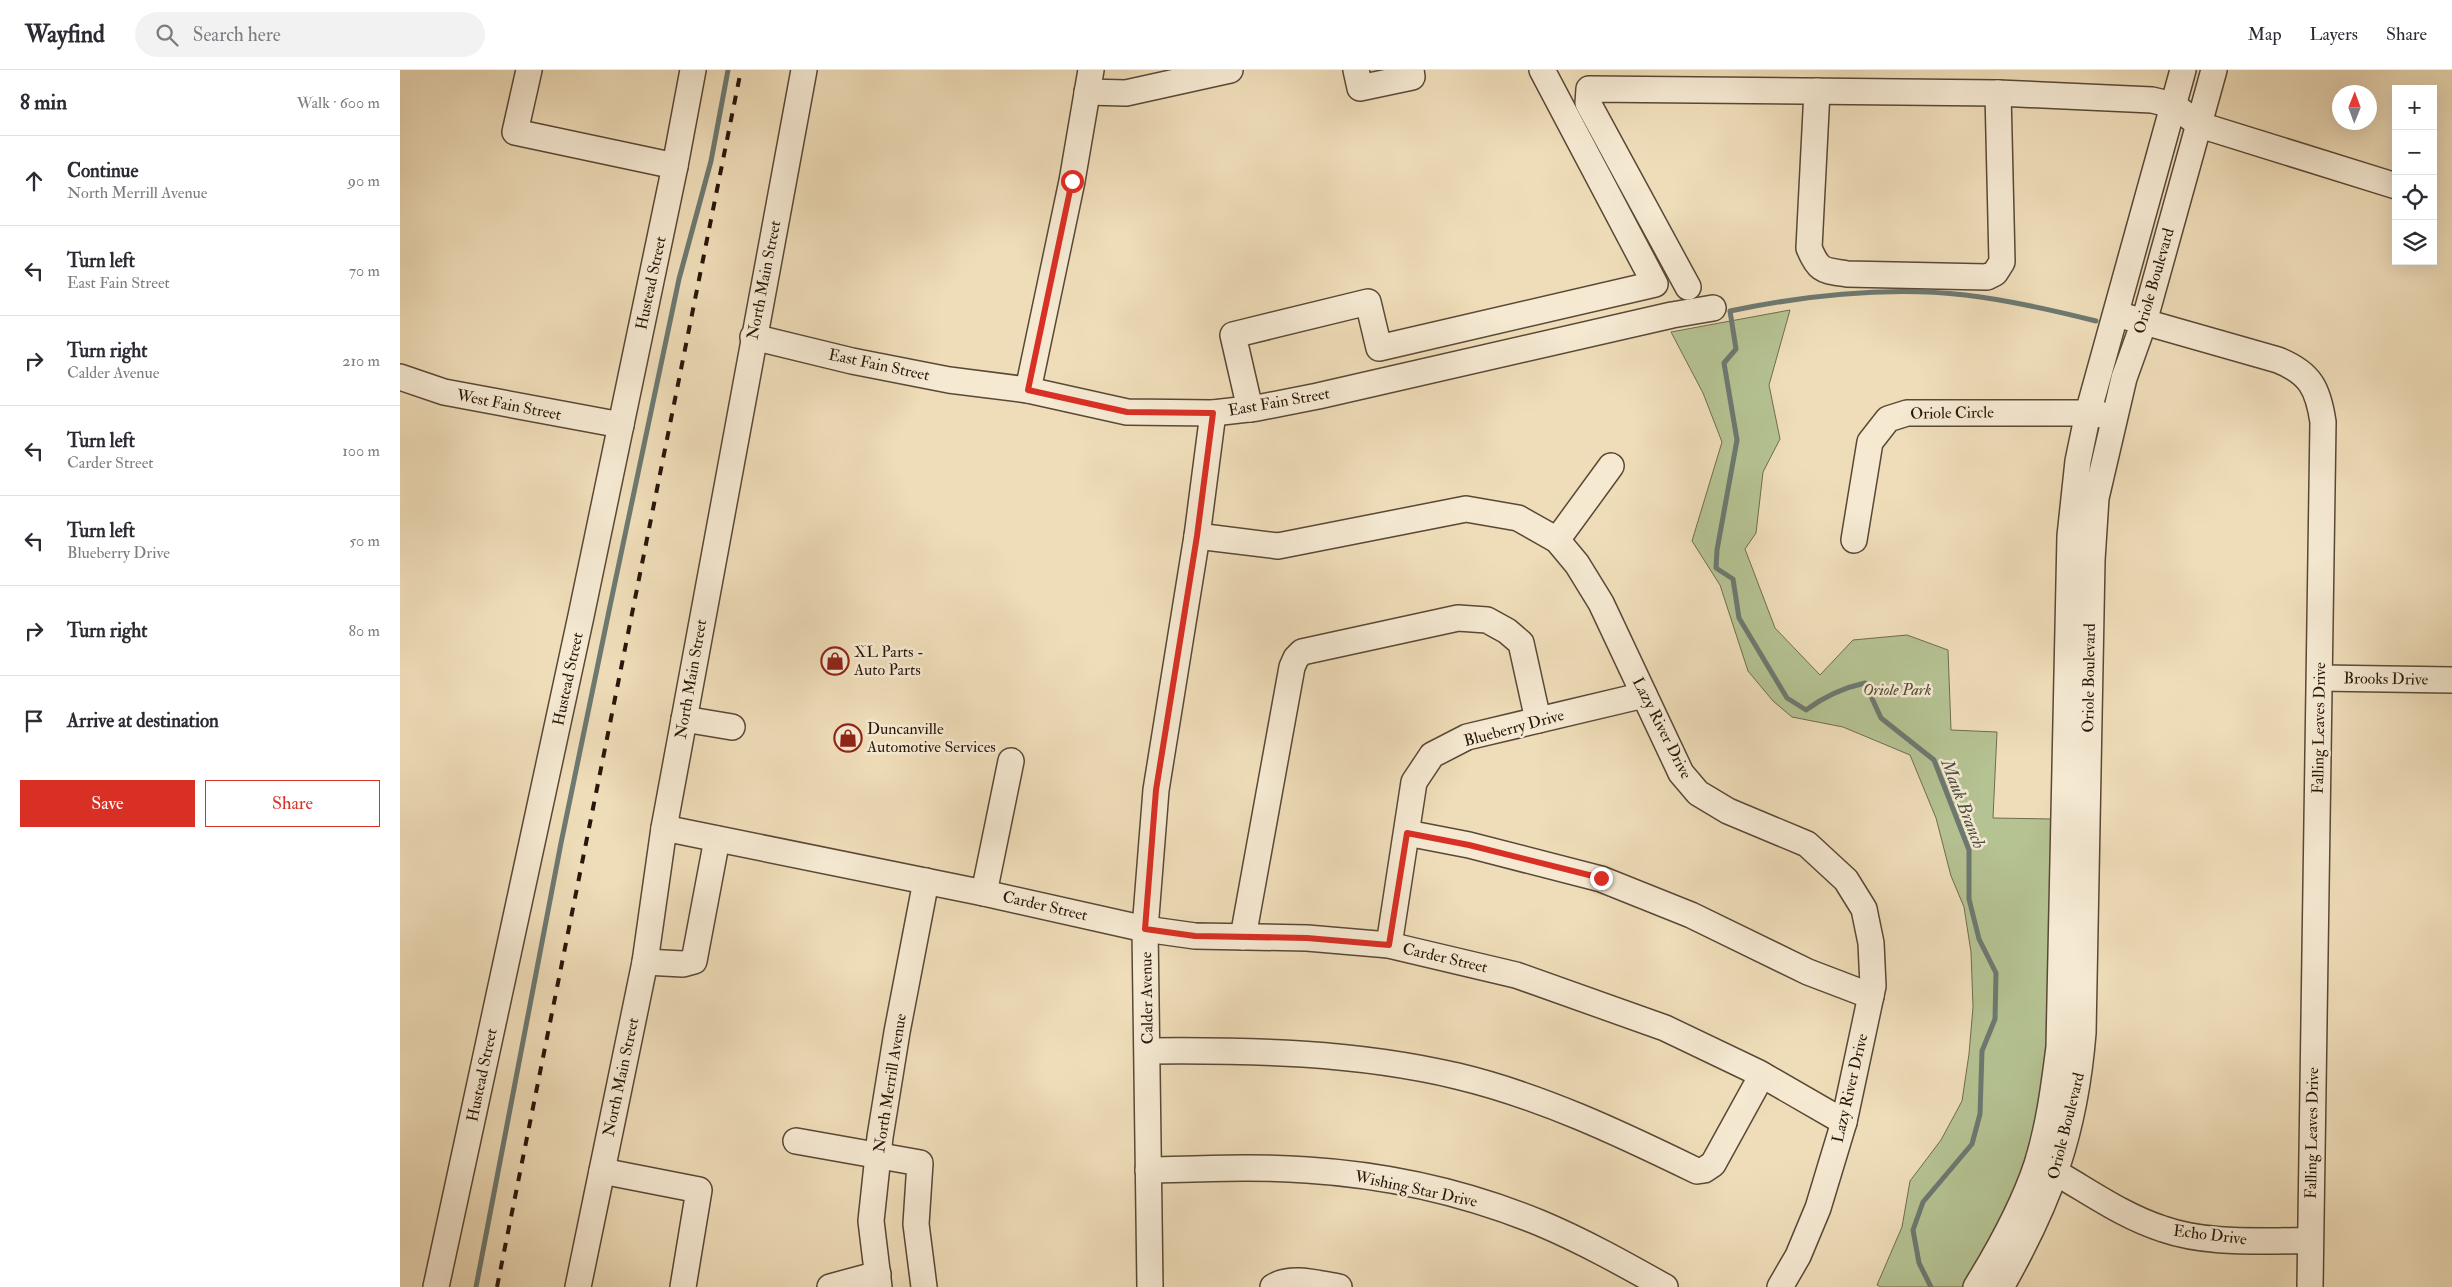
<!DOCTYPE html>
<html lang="en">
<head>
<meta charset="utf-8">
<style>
  body { margin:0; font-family:"IM FELL Double Pica",serif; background:#f2f2f3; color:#2b2b33 }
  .controls { position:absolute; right:15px; top:15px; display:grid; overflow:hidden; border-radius:0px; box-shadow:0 5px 20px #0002 }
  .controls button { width:45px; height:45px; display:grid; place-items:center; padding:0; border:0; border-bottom:1px solid #e1e1e2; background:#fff; color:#2b2b33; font:25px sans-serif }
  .compass { position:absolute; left:1932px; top:15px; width:45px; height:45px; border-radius:50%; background:#fff; box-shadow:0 5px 20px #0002; rotate:1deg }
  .stop { position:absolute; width:15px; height:15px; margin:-11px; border:4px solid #d93025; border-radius:50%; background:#fff }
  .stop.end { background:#d93025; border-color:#fff; box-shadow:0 1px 5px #0008 }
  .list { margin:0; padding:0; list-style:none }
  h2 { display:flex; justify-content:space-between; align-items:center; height:65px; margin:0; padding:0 20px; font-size:21px }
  h2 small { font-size:16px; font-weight:400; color:#7c7c81 }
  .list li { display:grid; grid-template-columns:32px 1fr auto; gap:15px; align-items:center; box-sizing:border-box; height:90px; padding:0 20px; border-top:1px solid #e1e1e2 }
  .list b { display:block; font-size:19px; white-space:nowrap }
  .list p { margin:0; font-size:16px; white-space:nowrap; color:#7c7c81 }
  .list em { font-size:16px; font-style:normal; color:#7c7c81 }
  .actions { display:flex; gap:10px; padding:15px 20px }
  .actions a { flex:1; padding:11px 0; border:1px solid #d93025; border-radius:0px; text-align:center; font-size:18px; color:#d93025 }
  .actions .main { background:#d93025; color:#fff }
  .icon { flex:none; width:28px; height:28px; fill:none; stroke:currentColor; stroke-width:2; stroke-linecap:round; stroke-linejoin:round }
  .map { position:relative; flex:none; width:2052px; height:1217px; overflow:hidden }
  header { display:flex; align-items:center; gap:30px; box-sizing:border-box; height:70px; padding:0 25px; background:#fff; border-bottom:1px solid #e1e1e2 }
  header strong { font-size:24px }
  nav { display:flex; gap:28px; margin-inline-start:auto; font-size:18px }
  .search { width:350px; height:45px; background:#f2f2f3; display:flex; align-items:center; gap:12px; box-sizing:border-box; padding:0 18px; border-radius:28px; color:#7c7c81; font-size:19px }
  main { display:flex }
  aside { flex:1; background:#fff }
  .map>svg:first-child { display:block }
</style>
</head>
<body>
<header>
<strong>Wayfind</strong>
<div class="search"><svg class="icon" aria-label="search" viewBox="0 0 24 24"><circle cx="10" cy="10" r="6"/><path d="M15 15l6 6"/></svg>Search here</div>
<nav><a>Map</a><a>Layers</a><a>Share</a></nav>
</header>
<main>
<aside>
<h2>8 min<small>Walk · 600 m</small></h2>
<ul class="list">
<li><svg class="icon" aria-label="ahead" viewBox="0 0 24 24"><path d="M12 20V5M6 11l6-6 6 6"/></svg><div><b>Continue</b><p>North Merrill Avenue</p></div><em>90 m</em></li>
<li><svg class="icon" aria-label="left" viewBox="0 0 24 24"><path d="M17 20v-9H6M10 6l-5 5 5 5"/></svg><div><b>Turn left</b><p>East Fain Street</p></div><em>70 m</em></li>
<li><svg class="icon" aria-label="right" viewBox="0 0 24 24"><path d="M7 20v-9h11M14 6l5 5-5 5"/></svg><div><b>Turn right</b><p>Calder Avenue</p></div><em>210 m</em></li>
<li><svg class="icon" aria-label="left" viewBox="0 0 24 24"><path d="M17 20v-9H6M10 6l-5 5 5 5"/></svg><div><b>Turn left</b><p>Carder Street</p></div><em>100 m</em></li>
<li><svg class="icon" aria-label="left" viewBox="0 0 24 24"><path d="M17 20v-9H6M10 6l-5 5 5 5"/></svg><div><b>Turn left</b><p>Blueberry Drive</p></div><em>50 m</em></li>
<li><svg class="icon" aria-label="right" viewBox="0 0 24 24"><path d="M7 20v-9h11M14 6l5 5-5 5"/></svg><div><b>Turn right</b></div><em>80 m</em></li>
<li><svg class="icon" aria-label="arrive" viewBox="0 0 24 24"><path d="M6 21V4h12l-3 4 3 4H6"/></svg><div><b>Arrive at destination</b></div></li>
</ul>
<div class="actions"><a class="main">Save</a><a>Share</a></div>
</aside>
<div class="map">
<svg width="2052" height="1217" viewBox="0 0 2052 1217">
  <rect width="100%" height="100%" fill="#efddb9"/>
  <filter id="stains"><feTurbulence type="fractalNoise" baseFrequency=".004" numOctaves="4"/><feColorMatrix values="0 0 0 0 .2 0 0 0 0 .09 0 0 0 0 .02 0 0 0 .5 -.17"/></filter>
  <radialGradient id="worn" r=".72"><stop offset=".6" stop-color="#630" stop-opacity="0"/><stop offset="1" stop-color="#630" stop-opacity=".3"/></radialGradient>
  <polygon fill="#b5c292" stroke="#6f6c4e" points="1390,240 1369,315 1380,369 1363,402 1356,463 1345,479 1375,558 1420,605 1453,570 1507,565 1548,580 1551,660 1597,662 1593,748 1652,749 1650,954 1638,1051 1625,1097 1604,1144 1562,1217 1481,1217 1477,1215 1502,1157 1510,1111 1541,1070 1562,1031 1569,984 1573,937 1571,882 1564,837 1551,806 1536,748 1510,685 1443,657 1392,647 1373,631 1348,601 1320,515 1292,471 1322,372 1303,323 1271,262"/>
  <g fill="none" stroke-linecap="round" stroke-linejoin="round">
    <g stroke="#6d7971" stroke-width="5">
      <polyline points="76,1217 161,773 210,536 279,209 311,91 328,0"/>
      <path d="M1531 1217 1519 1193 1513 1160 1523 1132 1572 1074 1580 1044 1582 981 1595 949 1596 903 1579 869 1569 829V780L1534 690 1481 648 1465 613C1442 618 1425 626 1406 640L1387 628 1339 548 1333 509 1316 498 1317 480 1337 370 1324 293 1336 279 1330 241C1407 225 1487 216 1565 225 1609 230 1652 240 1696 251"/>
    </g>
    <g stroke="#5a4836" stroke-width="28">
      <g id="minor">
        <polyline points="129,0 115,62 275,96"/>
        <polyline points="956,0 960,18 1012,7 1011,0"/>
        <path d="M1417 21 1409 178C1419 202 1423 200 1447 204L1587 207 1595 203 1602 192 1598 23 1752 30 1773 35 1800 55 1996 116"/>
        <polyline points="687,22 726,23 830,0"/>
        <polyline points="1288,217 1188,33 1189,19 1598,23"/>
        <path d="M1727 247 1878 290C1910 303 1918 318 1923 352L1910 1217"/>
        <polyline points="353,267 452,291 549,310 628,320 727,342 813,343 857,338 918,326 1272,245 1313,238"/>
        <polyline points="0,307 44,322 221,355"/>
        <polyline points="628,320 672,111 691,0"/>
        <polyline points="850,339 833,265 968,232 979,278 1255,214 1142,0"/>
        <polyline points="797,466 878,476 1066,439 1118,448 1157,470 1177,494 1201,533 1281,703 1298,723 1328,741 1407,774 1446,810 1464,839 1471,873 1473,916 1444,1052 1418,1138 1398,1186 1380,1217"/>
        <polyline points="1157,470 1211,396"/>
        <polyline points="1454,470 1470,372 1488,349 1507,343 1688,343 1703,345"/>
        <polyline points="1920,608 2052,610"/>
        <polyline points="284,649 332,657"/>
        <polyline points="264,758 584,823 745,859 795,866 907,868 989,875 1116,905 1265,958 1359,1003 1444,1052"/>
        <polyline points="1007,763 1069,775 1201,809 1291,845 1408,902 1471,926"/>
        <polyline points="584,823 611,691"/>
        <polyline points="843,867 892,597 896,588 902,582 1058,548 1087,550 1107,561 1121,573 1138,650"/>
        <polyline points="989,875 1014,712 1032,685 1067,667 1244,625"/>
        <polyline points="245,892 283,894 294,891 317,769"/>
        <path d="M748 981C852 980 955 982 1057 1006 1141 1026 1219 1063 1297 1101L1304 1100 1313 1094 1362 1005"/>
        <polyline points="396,1071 520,1093 516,1154 524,1217"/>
        <path d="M1642 1095C1682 1116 1719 1145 1763 1159 1809 1175 1862 1170 1910 1171"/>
        <path d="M748 1100C801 1099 854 1096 907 1100 986 1105 1067 1123 1140 1153 1183 1171 1224 1194 1265 1217"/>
        <polyline points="202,1101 299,1120 283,1217"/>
        <polyline points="36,1217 181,546 275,96 293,0"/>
        <polyline points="178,1217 245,892 264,758 404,0"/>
        <polyline points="430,1217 478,1204"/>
        <polyline points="479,1217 471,1151 480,1067 497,962 526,811"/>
        <polyline points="750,1217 745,859 756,720 797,466 813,343"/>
        <path d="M873 1217C891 1205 919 1214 939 1217"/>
        <path d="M1576 1217C1600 1178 1623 1137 1637 1094 1649 1056 1654 1016 1659 977L1670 466 1678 391 1688 343 1783 0"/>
        <path d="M1601 1217C1650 1131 1675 1063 1683 963L1692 490 1696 428 1724 308 1744 252 1814 0"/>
      </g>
    </g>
    <use href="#minor" stroke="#f5e9d2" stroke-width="25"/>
    <polyline stroke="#29160a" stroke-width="4" stroke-dasharray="9 9" stroke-linecap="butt" points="97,1217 341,0"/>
  </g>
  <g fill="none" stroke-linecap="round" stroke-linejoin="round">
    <polyline stroke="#d93025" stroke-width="6" points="672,111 628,320 727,342 813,343 797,466 756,720 745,859 795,866 907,868 989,875 1007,763 1069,775 1201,808"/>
  </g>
  <defs>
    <g id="shop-ring" transform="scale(1.4375)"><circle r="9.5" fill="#f5e9d2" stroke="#8f2418" stroke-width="1.5"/><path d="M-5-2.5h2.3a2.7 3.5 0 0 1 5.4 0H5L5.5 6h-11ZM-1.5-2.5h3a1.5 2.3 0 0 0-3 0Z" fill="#8f2418"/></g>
  </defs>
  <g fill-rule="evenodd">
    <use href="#shop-ring" x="435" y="591"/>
    <use href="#shop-ring" x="448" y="668"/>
  </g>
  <g text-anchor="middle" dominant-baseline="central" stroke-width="5" stroke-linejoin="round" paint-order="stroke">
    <g font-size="16" fill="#29160a" stroke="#f5e9d2">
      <text transform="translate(364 210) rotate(-79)">North Main Street</text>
      <text transform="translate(1754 211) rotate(-74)">Oriole Boulevard</text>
      <text transform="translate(251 213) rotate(-78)">Hustead Street</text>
      <text transform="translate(479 295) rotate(12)">East Fain Street</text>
      <text transform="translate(879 332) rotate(-10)">East Fain Street</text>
      <text transform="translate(109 335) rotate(11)">West Fain Street</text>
      <text transform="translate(1552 343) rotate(-1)">Oriole Circle</text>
      <text transform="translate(1689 608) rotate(-89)">Oriole Boulevard</text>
      <text transform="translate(168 609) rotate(-78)">Hustead Street</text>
      <text transform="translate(291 609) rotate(-80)">North Main Street</text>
      <text transform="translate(1986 609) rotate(1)">Brooks Drive</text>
      <text transform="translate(1114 658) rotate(-15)">Blueberry Drive</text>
      <text transform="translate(1262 658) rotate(63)">Lazy River Drive</text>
      <text transform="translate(1919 658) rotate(-89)">Falling Leaves Drive</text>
      <text transform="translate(645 836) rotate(13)">Carder Street</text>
      <text transform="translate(1045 888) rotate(13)">Carder Street</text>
      <text transform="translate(747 928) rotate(-91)">Calder Avenue</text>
      <text transform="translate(82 1005) rotate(-78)">Hustead Street</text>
      <text transform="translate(221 1007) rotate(-78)">North Main Street</text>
      <text transform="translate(490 1013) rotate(-81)">North Merrill Avenue</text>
      <text transform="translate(1450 1018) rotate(-77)">Lazy River Drive</text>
      <text transform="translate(1666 1056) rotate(-76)">Oriole Boulevard</text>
      <text transform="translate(1912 1063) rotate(-89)">Falling Leaves Drive</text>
      <text transform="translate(1016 1119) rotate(12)">Wishing Star Drive</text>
      <text transform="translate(1810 1165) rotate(7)">Echo Drive</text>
    </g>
    <g font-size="16" fill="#29160a" stroke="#f5e9d2" text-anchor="start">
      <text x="454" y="582">XL Parts -<tspan x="454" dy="18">Auto Parts</tspan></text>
      <text x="467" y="659">Duncanville<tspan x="467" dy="18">Automotive Services</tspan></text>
    </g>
    <g font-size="16" font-style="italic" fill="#534a33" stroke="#f5e9d2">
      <text x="1497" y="620">Oriole Park</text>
    </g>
    <g font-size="18" font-style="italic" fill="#515046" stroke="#f5e9d2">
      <text transform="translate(1563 734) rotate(69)">Mauk Branch</text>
    </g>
  </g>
  <rect width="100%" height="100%" filter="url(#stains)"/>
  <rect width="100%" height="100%" fill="url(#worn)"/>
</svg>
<div class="controls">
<button>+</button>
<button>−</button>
<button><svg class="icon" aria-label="locate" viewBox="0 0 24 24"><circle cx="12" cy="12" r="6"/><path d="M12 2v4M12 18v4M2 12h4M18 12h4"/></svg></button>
<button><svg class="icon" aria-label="layers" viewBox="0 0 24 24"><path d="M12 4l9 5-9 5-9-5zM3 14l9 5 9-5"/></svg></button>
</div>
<svg class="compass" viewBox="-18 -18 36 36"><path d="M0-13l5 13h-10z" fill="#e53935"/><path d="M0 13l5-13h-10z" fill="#7c7c81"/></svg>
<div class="stop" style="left:672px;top:111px"></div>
<div class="stop end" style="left:1201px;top:808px"></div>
</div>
</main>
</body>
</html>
